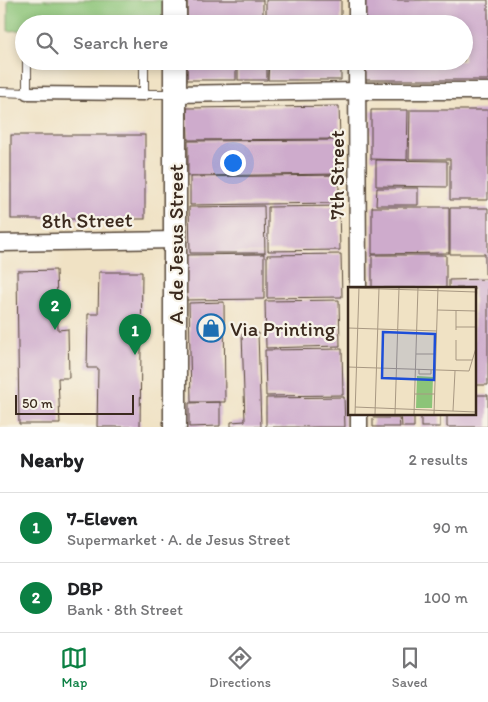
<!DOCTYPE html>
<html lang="en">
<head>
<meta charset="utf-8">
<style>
  body { margin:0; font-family:Itim,sans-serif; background:#f6f6f6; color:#202124 }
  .scale { position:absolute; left:15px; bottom:12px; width:119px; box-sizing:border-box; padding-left:5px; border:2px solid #3b2a1e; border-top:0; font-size:14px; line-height:18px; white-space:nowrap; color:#3b2a1e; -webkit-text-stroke:4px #f7f3e8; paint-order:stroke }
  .you { position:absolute; left:232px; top:162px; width:18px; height:18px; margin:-12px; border:4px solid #fff; border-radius:50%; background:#1a73e8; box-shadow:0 0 0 8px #1a73e833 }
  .badge { display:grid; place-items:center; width:32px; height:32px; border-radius:50%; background:#0b8043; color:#fff; font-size:16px; font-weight:700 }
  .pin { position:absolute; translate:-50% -41px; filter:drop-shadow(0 1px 2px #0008) }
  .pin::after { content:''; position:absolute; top:26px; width:18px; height:15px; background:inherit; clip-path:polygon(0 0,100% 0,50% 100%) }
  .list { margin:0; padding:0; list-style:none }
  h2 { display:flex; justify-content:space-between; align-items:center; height:65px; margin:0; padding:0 20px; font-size:21px }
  h2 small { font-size:16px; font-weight:400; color:#757577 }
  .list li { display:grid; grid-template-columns:32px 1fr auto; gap:15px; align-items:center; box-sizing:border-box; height:70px; padding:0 20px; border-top:1px solid #e0e0e0 }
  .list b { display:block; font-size:19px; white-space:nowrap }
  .list p { margin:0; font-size:16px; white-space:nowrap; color:#757577 }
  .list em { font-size:16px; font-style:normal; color:#757577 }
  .icon { flex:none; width:28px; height:28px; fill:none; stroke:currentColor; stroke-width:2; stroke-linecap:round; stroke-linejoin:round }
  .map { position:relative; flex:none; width:488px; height:427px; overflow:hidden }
  .search { position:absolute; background:#fff; box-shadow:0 2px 8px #0003; left:15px; right:15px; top:15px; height:55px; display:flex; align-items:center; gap:12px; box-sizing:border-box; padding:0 18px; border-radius:28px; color:#757577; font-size:19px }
  .sheet { height:205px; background:#fff }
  nav { display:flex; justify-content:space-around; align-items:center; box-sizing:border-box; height:70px; border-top:1px solid #e0e0e0; background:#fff; font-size:14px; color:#757577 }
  nav a { display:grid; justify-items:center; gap:2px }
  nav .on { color:#0b8043 }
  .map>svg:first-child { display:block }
</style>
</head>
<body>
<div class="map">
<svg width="488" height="427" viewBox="0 0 488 427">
  <rect width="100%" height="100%" fill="#f7f3e8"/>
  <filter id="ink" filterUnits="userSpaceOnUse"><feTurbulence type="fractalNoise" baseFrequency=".02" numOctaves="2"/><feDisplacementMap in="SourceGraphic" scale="10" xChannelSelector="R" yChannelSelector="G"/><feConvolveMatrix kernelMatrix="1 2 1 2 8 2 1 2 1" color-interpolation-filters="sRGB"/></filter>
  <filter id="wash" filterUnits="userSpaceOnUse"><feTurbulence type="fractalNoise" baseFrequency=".0096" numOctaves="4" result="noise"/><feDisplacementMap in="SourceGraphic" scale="20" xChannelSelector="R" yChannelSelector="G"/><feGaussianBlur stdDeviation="1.12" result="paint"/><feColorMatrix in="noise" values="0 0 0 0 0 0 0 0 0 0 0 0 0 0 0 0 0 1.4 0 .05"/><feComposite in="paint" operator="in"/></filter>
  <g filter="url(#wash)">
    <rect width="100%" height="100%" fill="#f0e2c4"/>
    <polygon fill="#8cc478" stroke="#64774b" points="8,0 163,0 163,24 24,24 24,30 8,31"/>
    <g id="blocks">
      <g fill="#ceabcc">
        <rect x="187" y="0" width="76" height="24"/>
        <rect x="266" y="0" width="75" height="24"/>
        <polygon points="364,0 488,0 488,80 364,80 364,61 464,61 464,24 364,24"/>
        <rect x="187" y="61" width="49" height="19"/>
        <rect x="238" y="61" width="29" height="19"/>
        <polygon points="269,61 341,61 341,80 268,80"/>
        <polygon points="339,106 340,139 188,140 187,108"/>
        <polygon points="371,110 408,110 407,160 371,159"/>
        <polygon points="410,110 488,110 488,200 450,200 450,159 409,159"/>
        <rect x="11" y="135" width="134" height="84"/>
        <polygon points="340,140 340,174 188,176 188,141"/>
        <polygon points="376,160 447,161 447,187 376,186"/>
        <polygon points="339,175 339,203 190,205 190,177"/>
        <polygon points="377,188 418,188 418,205 376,205"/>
        <polygon points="264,206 265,253 190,253 189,207"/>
        <polygon points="339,206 340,250 268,251 268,207"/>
        <polygon points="372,207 449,207 449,253 372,254"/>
        <polygon points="450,208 488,208 488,274 485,274 485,254 450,254"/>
        <polygon points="264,254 264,299 186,300 186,255"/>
        <polygon points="341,254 342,297 267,298 267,255"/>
        <rect x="372" y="255" width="74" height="33"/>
        <polygon points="56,270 58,330 68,329 69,378 58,378 60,424 19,424 17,271"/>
        <polygon points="99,272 142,272 140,427 97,427 98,368 87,368 88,314 98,314"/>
        <polygon points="488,279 488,385 474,385 474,288 449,288 449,280"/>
        <polygon points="339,300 340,346 266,348 265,301"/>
        <polygon points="224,302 225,402 191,402 189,303"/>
        <polygon points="258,333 261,427 231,427 231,422 245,421 242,334"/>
        <polygon points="342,349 343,395 266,396 265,350"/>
        <polygon points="474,395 488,395 488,427 447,427 447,413 474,413"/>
        <polygon points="344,397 345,427 266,427 266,398"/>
        <polygon points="220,402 220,426 189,427 189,403"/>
        <rect x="374" y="413" width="26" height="3"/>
        <polygon points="401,413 414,413 414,427 402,427"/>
        <rect x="421" y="413" width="19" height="14"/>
        <polygon points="373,418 399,418 400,427 373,427"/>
      </g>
    </g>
  </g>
  <g filter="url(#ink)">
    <use href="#blocks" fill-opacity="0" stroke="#564637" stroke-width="1"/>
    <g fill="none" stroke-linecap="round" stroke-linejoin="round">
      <g stroke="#564637" stroke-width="10">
        <g id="service">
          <polyline points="144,61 144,94 174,94"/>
          <polyline points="0,92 27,93 27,61"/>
        </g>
      </g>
      <g stroke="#564637" stroke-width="15">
        <polyline id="pedestrian" points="27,93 144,94"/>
      </g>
      <g stroke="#564637" stroke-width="19">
        <g id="minor">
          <polyline points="357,0 357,24"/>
          <polyline points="357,61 358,288"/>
          <polyline points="175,94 357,91 488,91"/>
          <polyline points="0,243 175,240"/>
          <polyline points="359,413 359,427"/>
        </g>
      </g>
      <g stroke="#564637" stroke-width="25">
        <g id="secondary">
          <polyline points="175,0 175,24"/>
          <polyline points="175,61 175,427"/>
        </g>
      </g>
      <use href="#service" stroke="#fff" stroke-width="8"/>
      <use href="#pedestrian" stroke="#fff" stroke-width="12"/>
      <use href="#minor" stroke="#fff" stroke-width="16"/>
      <use href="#secondary" stroke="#fff" stroke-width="22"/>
    </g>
  </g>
  <defs>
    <g id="shop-ring" transform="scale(1.4375)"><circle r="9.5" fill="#f7f3e8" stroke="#1f6fb2" stroke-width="1.5"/><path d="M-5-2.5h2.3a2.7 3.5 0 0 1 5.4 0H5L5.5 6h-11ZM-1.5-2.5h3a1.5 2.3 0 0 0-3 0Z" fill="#1f6fb2"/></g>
  </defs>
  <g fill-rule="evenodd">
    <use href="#shop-ring" x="211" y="328"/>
  </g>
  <g text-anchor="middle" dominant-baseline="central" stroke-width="4.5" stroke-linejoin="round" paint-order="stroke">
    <g font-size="21" fill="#3b2a1e" stroke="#f7f3e8">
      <text transform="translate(336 175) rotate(-90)">7th Street</text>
      <text transform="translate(87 220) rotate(-1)">8th Street</text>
      <text transform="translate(175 244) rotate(-90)">A. de Jesus Street</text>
    </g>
    <g font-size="21" fill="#3b2a1e" stroke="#f7f3e8" text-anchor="start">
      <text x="230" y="328">Via Printing</text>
    </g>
  </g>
  <g transform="translate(348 287)">
    <rect width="128" height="128" fill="#f0e2c4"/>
    <path d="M69 89 85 90 84 121H68Z" fill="#8cc478"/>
    <path fill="none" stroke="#a89882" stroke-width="1" d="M0 1 70 3M70 3 128 5M89 23 128 24M108 23V43M108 40H128M0 41 89 44M108 53V73H124M68 67H88M0 80 121 84M71 82V87H83V83M121 84 128 61M67 107H87M7 120 128 125M105 124 107 84M7 127 11 0M27 127 31 1M47 127 51 1M66 127 70 0M86 127 90 0"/>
    <path fill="#1d4ed8" fill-opacity="0.15" stroke="#1d4ed8" stroke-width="2.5" d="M35 45 87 47 86 93 34 91Z"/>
    <rect width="128" height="128" fill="none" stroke="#3b2a1e" stroke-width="2.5"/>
  </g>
</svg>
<div class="scale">50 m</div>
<div class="you"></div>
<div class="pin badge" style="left:135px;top:355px">1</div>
<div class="pin badge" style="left:55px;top:330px">2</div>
<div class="search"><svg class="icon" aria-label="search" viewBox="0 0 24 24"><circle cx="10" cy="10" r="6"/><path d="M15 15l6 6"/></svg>Search here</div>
</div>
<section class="sheet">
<h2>Nearby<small>2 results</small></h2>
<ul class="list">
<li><span class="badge">1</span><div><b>7-Eleven</b><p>Supermarket · A. de Jesus Street</p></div><em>90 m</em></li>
<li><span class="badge">2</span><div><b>DBP</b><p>Bank · 8th Street</p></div><em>100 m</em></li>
</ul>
</section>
<nav>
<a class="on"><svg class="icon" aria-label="map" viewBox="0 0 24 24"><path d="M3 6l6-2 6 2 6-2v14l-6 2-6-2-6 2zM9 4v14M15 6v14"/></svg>Map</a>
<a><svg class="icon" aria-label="directions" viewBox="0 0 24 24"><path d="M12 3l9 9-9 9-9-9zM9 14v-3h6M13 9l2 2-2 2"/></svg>Directions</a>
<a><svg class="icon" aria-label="saved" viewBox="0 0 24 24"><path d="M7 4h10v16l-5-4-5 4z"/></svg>Saved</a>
</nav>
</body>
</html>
